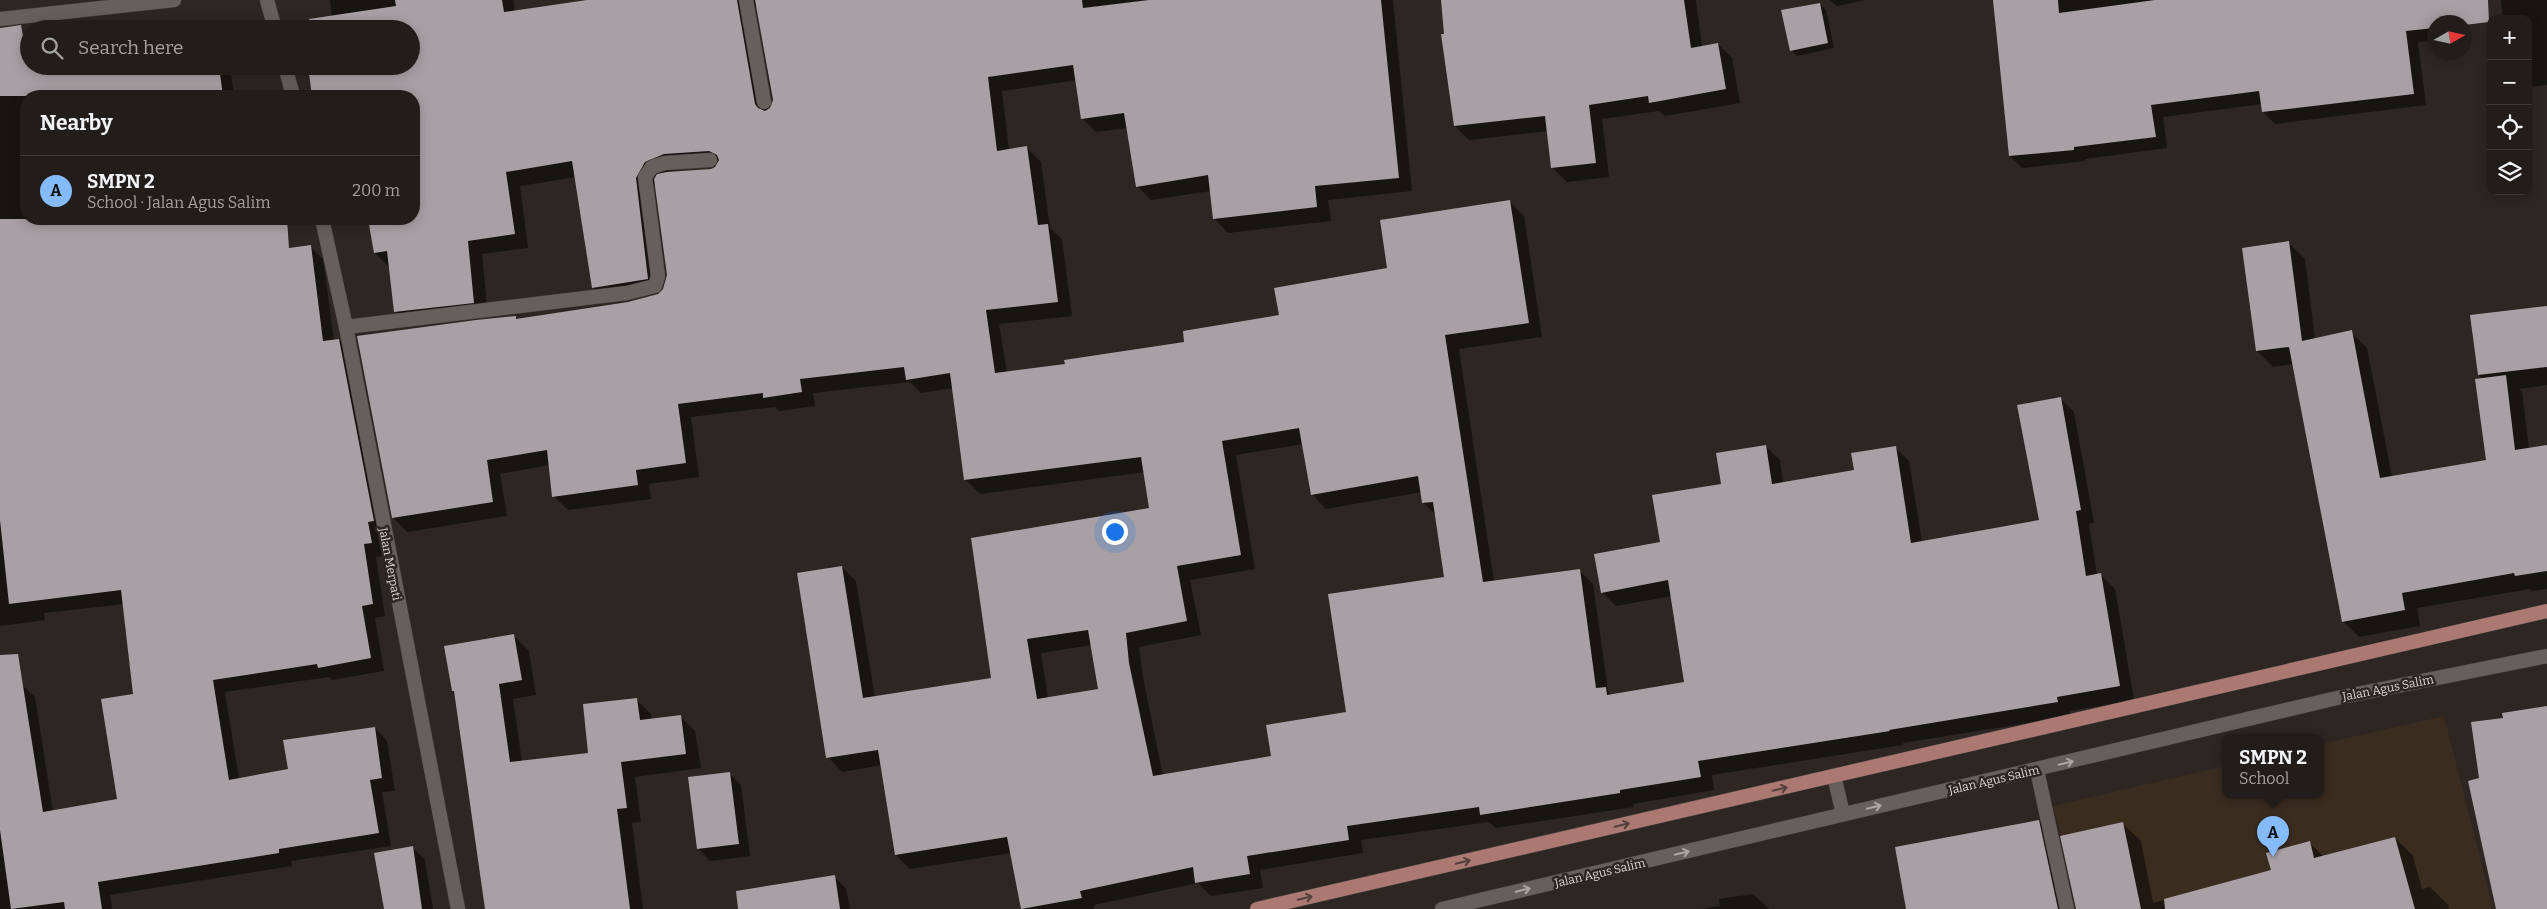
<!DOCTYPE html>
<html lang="en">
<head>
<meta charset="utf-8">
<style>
  body { margin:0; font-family:Bitter,serif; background:#2e2927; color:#f1f3f6 }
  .controls { position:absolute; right:15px; top:15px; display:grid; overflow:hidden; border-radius:10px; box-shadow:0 2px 12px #0003 }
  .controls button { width:45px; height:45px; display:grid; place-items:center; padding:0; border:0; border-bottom:1px solid #3f3a39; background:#221c1a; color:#f1f3f6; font:25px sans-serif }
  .compass { position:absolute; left:2427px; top:15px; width:45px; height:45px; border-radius:50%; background:#221c1a; box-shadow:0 2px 12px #0003; rotate:81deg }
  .you { position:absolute; left:1114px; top:531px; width:18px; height:18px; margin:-12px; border:4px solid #fff; border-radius:50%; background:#1a73e8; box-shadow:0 0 0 8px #1a73e833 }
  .badge { display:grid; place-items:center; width:32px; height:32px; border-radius:50%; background:#86bbfb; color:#111; font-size:16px; font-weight:700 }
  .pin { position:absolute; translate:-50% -41px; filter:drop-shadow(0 1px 2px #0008) }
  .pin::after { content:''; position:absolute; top:26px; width:18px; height:15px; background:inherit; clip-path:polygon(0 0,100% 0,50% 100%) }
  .popup { position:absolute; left:2222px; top:734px; width:102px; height:65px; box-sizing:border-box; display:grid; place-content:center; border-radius:10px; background:#221c1a; filter:drop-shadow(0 1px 4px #0005); font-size:16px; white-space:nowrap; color:#a2a1a2 }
  .popup b { font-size:19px; color:#f1f3f6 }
  .popup::after { content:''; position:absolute; left:50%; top:100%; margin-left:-10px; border:10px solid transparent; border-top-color:#221c1a }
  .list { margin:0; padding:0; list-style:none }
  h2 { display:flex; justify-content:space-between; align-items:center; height:65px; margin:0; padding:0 20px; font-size:21px }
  h2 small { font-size:16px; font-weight:400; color:#a2a1a2 }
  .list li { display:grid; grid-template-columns:32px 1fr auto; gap:15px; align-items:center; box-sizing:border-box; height:70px; padding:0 20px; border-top:1px solid #3f3a39 }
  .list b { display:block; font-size:19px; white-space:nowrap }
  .list p { margin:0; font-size:16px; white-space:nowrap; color:#a2a1a2 }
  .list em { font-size:16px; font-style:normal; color:#a2a1a2 }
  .icon { flex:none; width:28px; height:28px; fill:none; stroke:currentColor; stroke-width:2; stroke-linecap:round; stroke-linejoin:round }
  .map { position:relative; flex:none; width:2547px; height:909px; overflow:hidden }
  .search { position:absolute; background:#221c1a; box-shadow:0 2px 12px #0003; left:20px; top:20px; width:400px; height:55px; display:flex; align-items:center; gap:12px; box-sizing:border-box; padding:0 18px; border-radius:28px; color:#a2a1a2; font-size:19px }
  .panel { position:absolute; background:#221c1a; box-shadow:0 2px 12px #0003; left:20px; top:90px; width:400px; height:135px; border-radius:20px }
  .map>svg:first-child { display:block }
</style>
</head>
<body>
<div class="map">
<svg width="2547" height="909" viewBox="0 0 2547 909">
  <rect width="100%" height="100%" fill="#2d2623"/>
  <polygon fill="#3b2c20" points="2444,716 2493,909 2082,909 2053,806 2225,766 2226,796 2320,796 2321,744"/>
  <g fill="#0007" fill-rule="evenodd">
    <path d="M330 0H513L515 12 595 0H1393L1412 191 1328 200 1331 221 1228 233 1214 218 1211 191 1151 200 1137 186 1128 128 1096 132 1082 118 1077 80 1002 91 1009 150 1027 148 1041 162 1050 228 1062 239 1072 316 999 324 1007 373 1066 365 1186 343 1280 316 1388 269 1510 202 1524 216 1542 337 1459 349 1494 582 1579 570 1593 584 1608 691 1612 695 1686 683 1672 596 1616 606 1602 592 1661 543 1765 446 1780 460 1783 483 1856 471 1895 447 1909 461 1922 542 2040 521 2060 398 2074 412 2094 523 2089 524 2097 575H2101L2115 589 2134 700 2070 711 2071 716 1903 743V745L1712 775 1714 790 1633 804 1634 807 1496 828 1489 822 1361 840 1363 853 1260 870 1263 888 1211 896 1198 883 1094 905V909H1023L1011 853 910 869 896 855 882 765 842 772 828 757 842 567 856 581 875 698 992 679 972 539 1150 509 1145 472 980 494 966 480 953 388 921 393 910 382 813 393 815 406 779 411 775 407 691 417 699 477 649 484 651 499 568 510 554 496 550 465 500 474 507 516 407 532 393 517 515 317 518 320 628 303 661 295V293L607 302 593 288 576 177 520 186 528 248 482 254 488 316 410 326 395 312 389 267 375 253 370 219H414V96H314L310 68 411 66V29L332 17ZM757 6 773 106 768 111 751 16 752 11ZM718 165 711 170 668 172 679 168ZM656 182 668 275 662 292 650 193ZM1303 444 1312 494 1326 509 1422 492 1424 503 1436 515 1446 578 1347 713 1273 757 1163 776 1143 678 1139 647 1201 635 1190 580 1255 569 1236 455ZM1092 645 1099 690 1048 698 1041 653Z"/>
    <polygon points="1442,0 1696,0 1702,47 1718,44 1732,58 1740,103 1665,116 1659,111 1602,119 1609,177 1567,182 1552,167 1548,131 1469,140 1455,126"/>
    <polygon points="1830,0 1866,0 1837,6"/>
    <polygon points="1994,0 2451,0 2454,22 2434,22 2434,41 2418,42 2426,105 2275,124 2263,112 2262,104 2163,117 2167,148 2085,159 2085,161 2022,168 2010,156"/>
    <polygon points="2501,0 2547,0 2547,85 2528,87 2528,19 2503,19"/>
    <polygon points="1820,4 1826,10 1834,48 1797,56 1791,50"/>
    <polygon points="24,44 29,49 29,66 230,66 234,96 26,96 26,219 270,219 277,251 310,246 323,259 334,341 339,340 352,353 384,556 376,557 385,616 375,618 384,671 332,680 329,677 225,692 239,779 289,770 375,728 387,741 395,791 382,792 391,846 291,861 292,866 110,895 112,909 0,909 0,688 22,685 35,697 53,812 118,800 134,695 124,604 44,613 45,620 0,626 0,47"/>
    <polygon points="2289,243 2305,259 2315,339 2351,332 2367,348 2392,477 2487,461 2483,379 2479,375 2547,307 2547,385 2519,389 2522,392 2529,449 2547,446 2547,589 2532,591 2530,589 2417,608 2420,626 2359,637 2343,621 2293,364 2273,367 2257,351"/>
    <polygon points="514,636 529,651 536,695 513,699 522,762 590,754 636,699 651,714 652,720 680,716 695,731 701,768 635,777 641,822 632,823 643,909 487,909 456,694 453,691"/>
    <polygon points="729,773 741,785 750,856 710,861 699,849 689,778"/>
    <polygon points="2038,821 2056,839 2071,909 1908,909"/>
    <polygon points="2123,824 2141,841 2153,903 2273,871 2310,843 2324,857 2395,838 2413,856 2422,889 2430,887 2448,905 2449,909 2076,909"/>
    <polygon points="412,847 425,860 433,909 385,909"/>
    <polygon points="835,877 846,889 850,909 787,909"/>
    <polygon points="1753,894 1769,909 1702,909 1720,906 1719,899"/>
  </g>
  <g fill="#a8a0a4" fill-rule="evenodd">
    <path d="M395 0H502L504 12 587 0H737L755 104 758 108 765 111 770 108 773 100 755 0H1082L1083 8 1149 0H1381L1399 178 1315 186 1317 207 1213 219 1208 175 1136 187 1124 113 1081 119 1073 65 988 77 997 151 1027 146 1038 225 1048 224 1058 302 986 310 995 373 1065 364 1064 360 1184 342 1183 331 1279 315 1274 288 1387 268 1380 220 1510 200 1529 323 1445 335 1483 582 1580 569 1596 688 1606 687 1607 695 1684 682 1668 580 1601 593 1594 554 1660 542 1652 495 1721 484 1716 453 1766 445 1772 484 1854 470 1851 453 1896 446 1911 543 2039 520 2017 405 2061 397 2081 510 2076 511 2086 576 2101 573 2120 686 2057 697 2058 702 1889 730 1890 731 1698 761 1701 777 1620 790V793L1480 815 1479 807 1347 826 1349 840 1247 856 1250 874 1195 883 1193 867 1080 891 1082 898 1021 909 1007 837 895 855 878 750 826 758 797 573 842 566 863 698 991 678 971 538 1149 508 1141 457 964 480 950 373 906 380 904 367 800 379 802 392 763 398V393L678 404 686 463 636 470 638 485 552 497 547 450 487 460 493 502 392 518 357 336 476 320 516 316V319L628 302 658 294 663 289 667 275 654 179 657 174 667 172 711 169 715 167 719 160 717 155 709 151 664 154 645 162 636 178 648 279 592 288 572 161 506 172 515 234 468 241 474 303 394 312 387 251 374 253 368 219H414V96H312L308 66H411V29H310L309 19 396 6ZM1299 428 1311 495 1418 476 1422 503 1433 502 1444 577 1328 594 1346 712 1266 725 1271 756 1153 776 1129 663 1126 633 1187 621 1177 566 1241 555 1222 441ZM1088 630 1098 689 1037 699 1027 639Z"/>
    <polygon points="1441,0 1684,0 1691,48 1718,43 1726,89 1649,103 1648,96 1589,105 1596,163 1551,168 1545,116 1454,126 1441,34 1444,34"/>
    <polygon points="1993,0 2058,0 2059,13 2155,0 2488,0 2489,22 2464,25 2464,22 2434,22 2434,28 2406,31 2414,94 2262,112 2259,91 2151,105 2156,137 2074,147 2074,150 2009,156"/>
    <polygon points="1820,3 1828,43 1790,51 1781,10"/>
    <polygon points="21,25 28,66 219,66 223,96 0,96 0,28"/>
    <polygon points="0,219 287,219 289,248 311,245 323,341 339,339 374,521 368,522 372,543 364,544 373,604 362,606 371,658 318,668 317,664 213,680 229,780 288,769 283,740 375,727 382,778 370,780 379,833 279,849 279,853 98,882 102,909 65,909 64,902 11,909 0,830 0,655 18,654 43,812 117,799 101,699 133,694 121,590 9,604 0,520"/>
    <polygon points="2289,241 2302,341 2352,330 2380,478 2486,460 2475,379 2506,375 2515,450 2547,445 2547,571 2515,576 2514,573 2402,593 2405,610 2342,622 2289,347 2256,351 2242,248"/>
    <polygon points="2547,306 2547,367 2478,375 2470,315"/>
    <polygon points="514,634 522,680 499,684 510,762 588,753 583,704 637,698 640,720 681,715 686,754 621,762 627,808 617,809 630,909 485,909 454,691 452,691 444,646"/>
    <polygon points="2547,706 2547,909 2496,909 2468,781 2479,778 2471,722 2503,718 2502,713"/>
    <polygon points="730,772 739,844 697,849 688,777"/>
    <polygon points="2039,820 2058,909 1906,909 1895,847"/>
    <polygon points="2123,822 2141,909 2076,909 2060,836"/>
    <polygon points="2395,837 2415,909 2165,909 2164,899 2271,870 2266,853 2310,841 2314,858"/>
    <polygon points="413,846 422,909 384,909 374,853"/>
    <polygon points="835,875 840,909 738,909 736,891"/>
  </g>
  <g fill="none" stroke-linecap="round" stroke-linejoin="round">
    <g stroke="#484341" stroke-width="15">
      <g id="minor">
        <polyline points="746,0 764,102"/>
        <polyline points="346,327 627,293 655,286 658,276 645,177 652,167 665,163 710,160"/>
        <polyline points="2037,770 2067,909"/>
      </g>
    </g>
    <g stroke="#484341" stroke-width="15">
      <polyline id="tertiary" points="0,19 174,0"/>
    </g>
    <g stroke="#484341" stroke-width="15">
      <g id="secondary">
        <polyline points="267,0 275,29"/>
        <polyline points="285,66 293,96"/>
        <polyline points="322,219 346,327 458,909"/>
        <polyline points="1834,776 1843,814"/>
        <polyline points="1442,909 2337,698 2547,656"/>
      </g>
    </g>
    <g stroke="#484341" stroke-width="15">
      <polyline id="primary" points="1257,909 2547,611"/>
    </g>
    <use href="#minor" stroke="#675f5b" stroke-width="14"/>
    <use href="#tertiary" stroke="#675f5b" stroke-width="14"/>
    <use href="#secondary" stroke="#675f5b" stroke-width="14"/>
    <use href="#primary" stroke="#ac7972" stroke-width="14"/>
  </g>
  <defs><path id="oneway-shaft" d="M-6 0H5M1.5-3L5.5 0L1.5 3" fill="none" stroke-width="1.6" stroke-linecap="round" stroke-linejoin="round" transform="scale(1.25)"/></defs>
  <g stroke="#ada6a4">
    <use href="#oneway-shaft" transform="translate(2066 763) rotate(-13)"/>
    <use href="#oneway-shaft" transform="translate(1874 807) rotate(-13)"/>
    <use href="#oneway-shaft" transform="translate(1682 853) rotate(-13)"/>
    <use href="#oneway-shaft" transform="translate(1523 890) rotate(-13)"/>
  </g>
  <g stroke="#533f3b">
    <use href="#oneway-shaft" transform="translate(1780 789) rotate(-13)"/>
    <use href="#oneway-shaft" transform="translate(1622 825) rotate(-13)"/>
    <use href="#oneway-shaft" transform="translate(1463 862) rotate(-13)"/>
    <use href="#oneway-shaft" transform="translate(1305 898) rotate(-13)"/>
  </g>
  <g text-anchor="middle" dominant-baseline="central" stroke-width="5" stroke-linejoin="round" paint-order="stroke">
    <g font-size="12" fill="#dbd6d4" stroke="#2d2623">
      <text transform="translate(390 564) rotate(79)">Jalan Merpati</text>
      <text transform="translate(2388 688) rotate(-11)">Jalan Agus Salim</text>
      <text transform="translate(1994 780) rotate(-13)">Jalan Agus Salim</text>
      <text transform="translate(1600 873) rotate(-13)">Jalan Agus Salim</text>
    </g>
  </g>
</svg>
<div class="controls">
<button>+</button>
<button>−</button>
<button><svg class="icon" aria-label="locate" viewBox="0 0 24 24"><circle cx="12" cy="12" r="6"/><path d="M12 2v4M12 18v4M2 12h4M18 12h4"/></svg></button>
<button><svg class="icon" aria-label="layers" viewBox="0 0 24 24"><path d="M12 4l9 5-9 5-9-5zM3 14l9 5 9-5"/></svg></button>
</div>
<svg class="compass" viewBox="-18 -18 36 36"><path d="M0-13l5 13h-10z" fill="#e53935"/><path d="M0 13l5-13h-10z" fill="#a2a1a2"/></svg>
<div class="you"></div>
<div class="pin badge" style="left:2273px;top:857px">A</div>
<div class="popup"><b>SMPN 2</b>School</div>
<div class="search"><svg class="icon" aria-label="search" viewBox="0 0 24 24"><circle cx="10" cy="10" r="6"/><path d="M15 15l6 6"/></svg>Search here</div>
<section class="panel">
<h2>Nearby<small></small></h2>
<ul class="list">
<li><span class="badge">A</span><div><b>SMPN 2</b><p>School · Jalan Agus Salim</p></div><em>200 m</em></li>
</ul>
</section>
</div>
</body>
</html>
